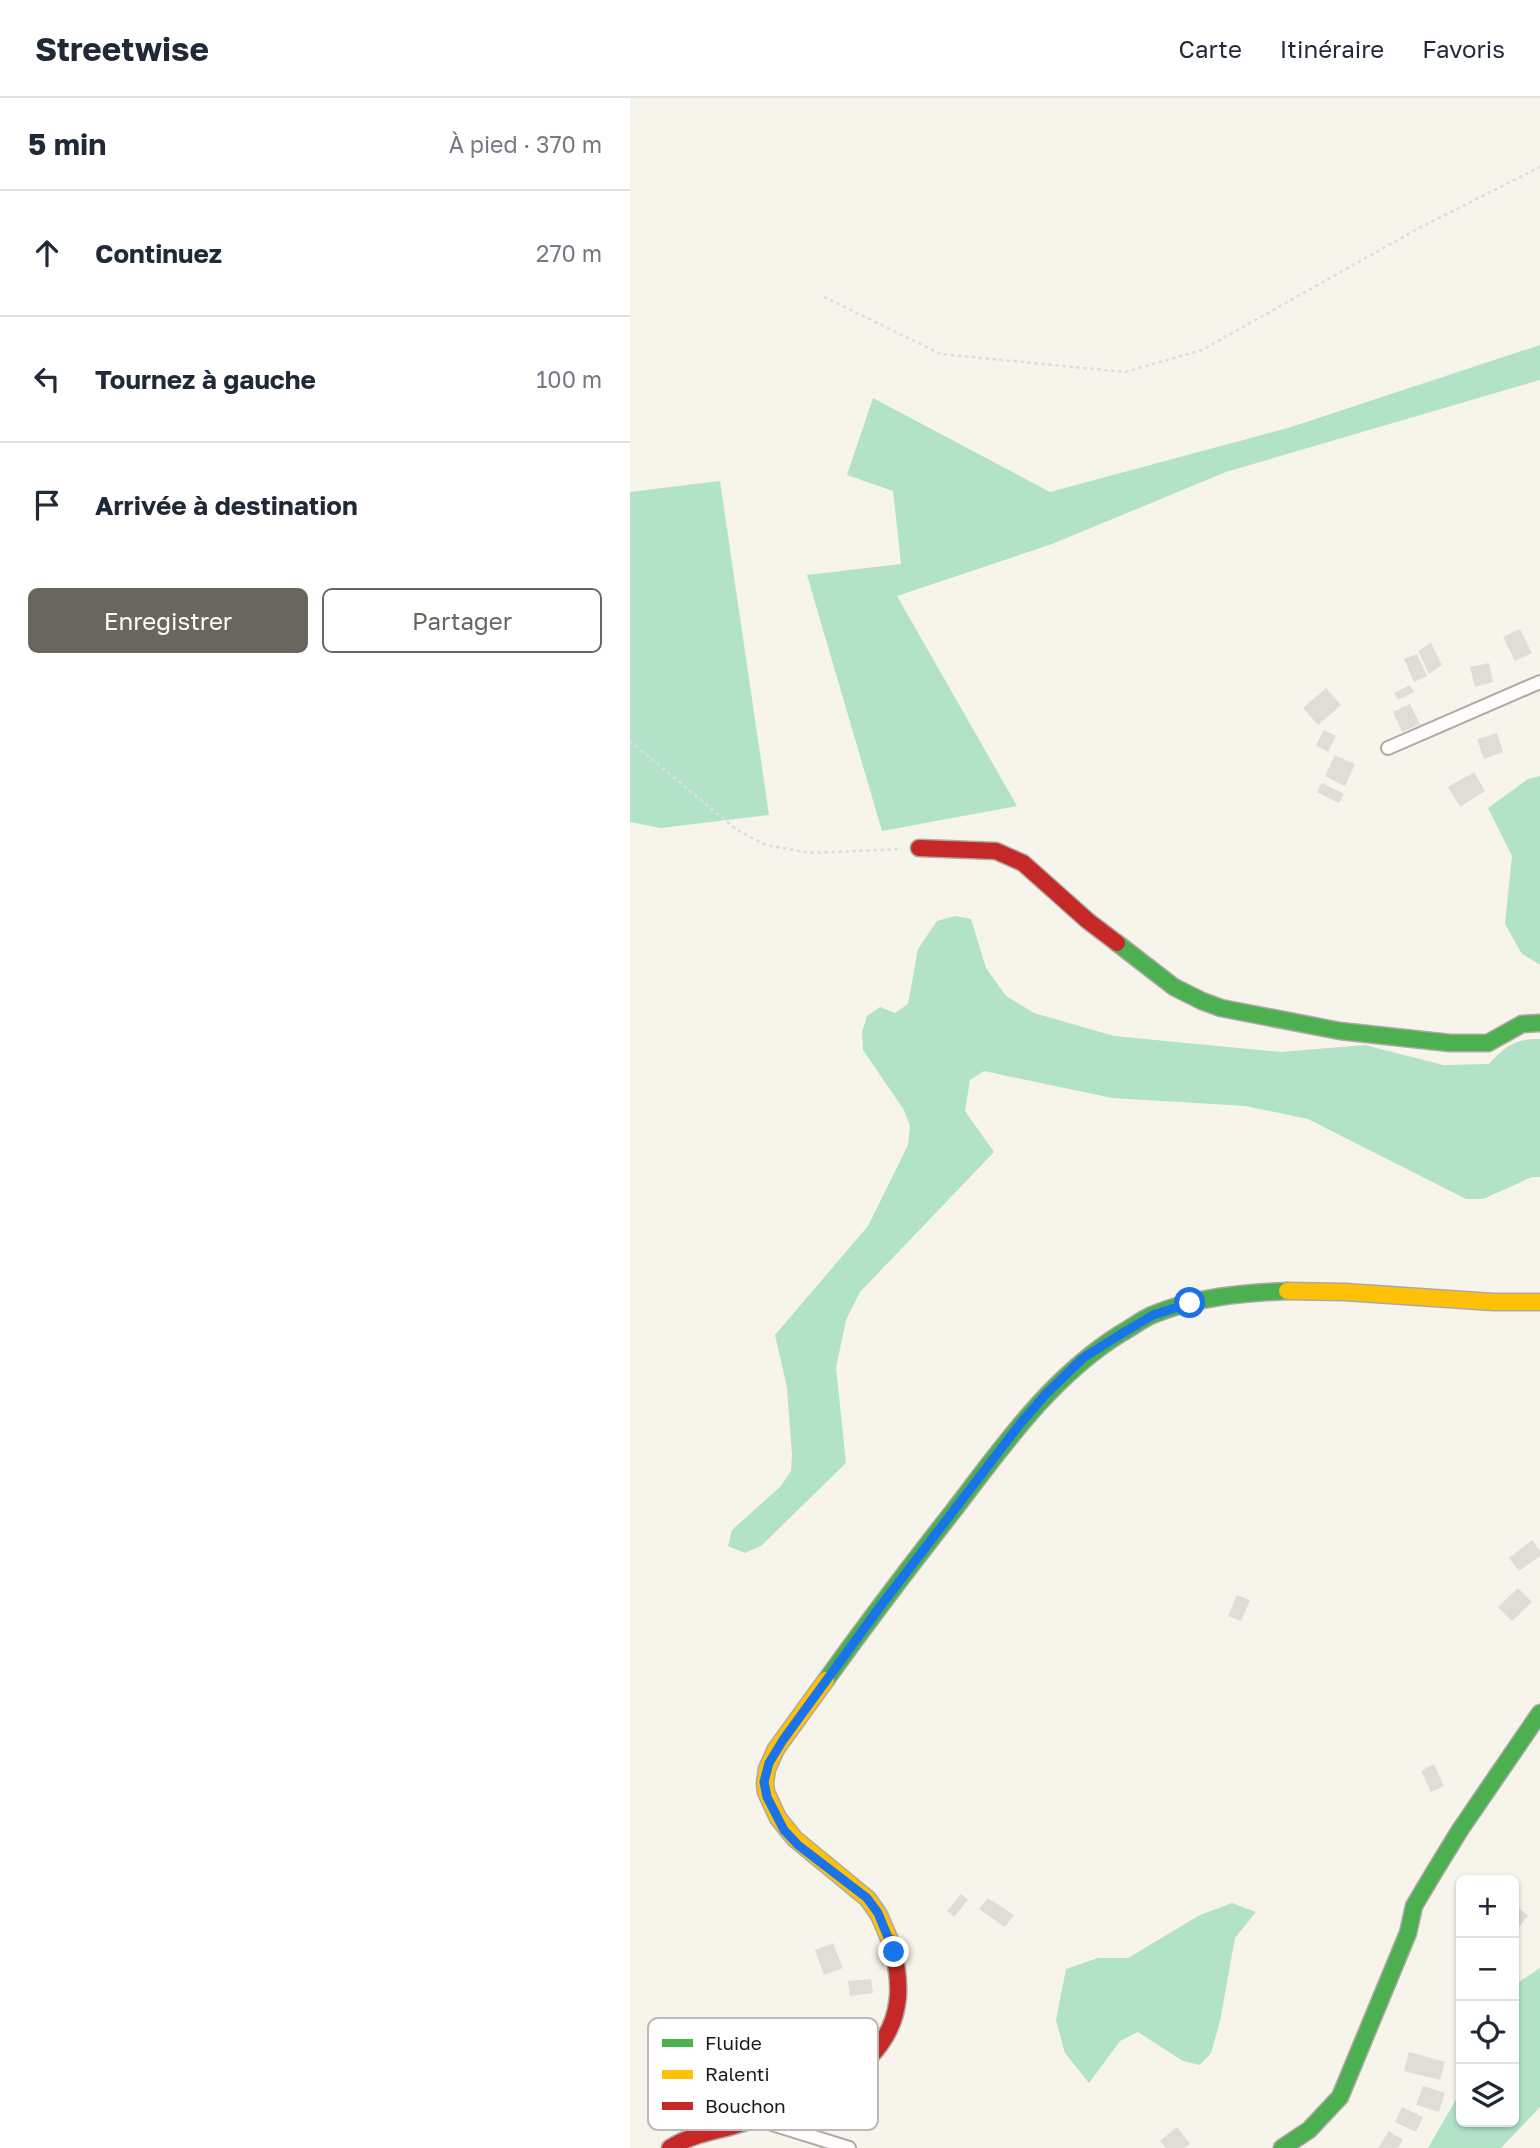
<!DOCTYPE html>
<html lang="fr">
<head>
<meta charset="utf-8">
<style>
  body { margin:0; font-family:"Golos Text",sans-serif; background:#f6f6f7; color:#1f2937 }
  .controls { position:absolute; right:21px; bottom:21px; display:grid; overflow:hidden; border-radius:10px; box-shadow:0 2px 5px #0004 }
  .controls button { width:63px; height:63px; display:grid; place-items:center; padding:0; border:0; border-bottom:2px solid #e0e1e3; background:#fff; color:#1f2937; font:35px sans-serif }
  .stop { position:absolute; width:21px; height:21px; margin:-16px; border:5px solid #1a73e8; border-radius:50%; background:#fff }
  .stop.end { background:#1a73e8; border-color:#fff; box-shadow:0 2px 7px #0008 }
  .list { margin:0; padding:0; list-style:none }
  h2 { display:flex; justify-content:space-between; align-items:center; height:91px; margin:0; padding:0 28px; font-size:30px }
  h2 small { font-size:23px; font-weight:400; color:#747a83 }
  .list li { display:grid; grid-template-columns:46px 1fr auto; gap:21px; align-items:center; box-sizing:border-box; height:126px; padding:0 28px; border-top:2px solid #e0e1e3 }
  .list b { display:block; font-size:26px; white-space:nowrap }
  .list em { font-size:23px; font-style:normal; color:#747a83 }
  .actions { display:flex; gap:14px; padding:21px 28px }
  .actions a { flex:1; padding:16px 0; border:2px solid #69665f; border-radius:10px; text-align:center; font-size:24px; color:#69665f }
  .actions .main { background:#69665f; color:#fff }
  .icon { flex:none; width:38px; height:38px; fill:none; stroke:currentColor; stroke-width:2; stroke-linecap:round; stroke-linejoin:round }
  .map { position:relative; flex:none; width:910px; height:2050px; overflow:hidden }
  header { display:flex; align-items:center; gap:42px; box-sizing:border-box; height:98px; padding:0 35px; background:#fff; border-bottom:2px solid #e0e1e3 }
  header strong { font-size:33px }
  nav { display:flex; gap:38px; margin-inline-start:auto; font-size:24px }
  main { display:flex }
  aside { flex:1; background:#fff }
  .map>svg:first-child { display:block }
</style>
</head>
<body>
<header>
<strong>Streetwise</strong>
<nav><a>Carte</a><a>Itinéraire</a><a>Favoris</a></nav>
</header>
<main>
<aside>
<h2>5 min<small>À pied · 370 m</small></h2>
<ul class="list">
<li><svg class="icon" aria-label="ahead" viewBox="0 0 24 24"><path d="M12 20V5M6 11l6-6 6 6"/></svg><div><b>Continuez</b></div><em>270 m</em></li>
<li><svg class="icon" aria-label="left" viewBox="0 0 24 24"><path d="M17 20v-9H6M10 6l-5 5 5 5"/></svg><div><b>Tournez à gauche</b></div><em>100 m</em></li>
<li><svg class="icon" aria-label="arrive" viewBox="0 0 24 24"><path d="M6 21V4h12l-3 4 3 4H6"/></svg><div><b>Arrivée à destination</b></div></li>
</ul>
<div class="actions"><a class="main">Enregistrer</a><a>Partager</a></div>
</aside>
<div class="map">
<svg width="910" height="2050" viewBox="0 0 910 2050">
  <rect width="100%" height="100%" fill="#f7f4eb"/>
  <g fill="#b2e2c8">
    <polygon points="910,247 910,282 596,374 422,446 267,498 387,708 252,733 177,477 271,466 263,393 217,377 243,300 420,394 658,330"/>
    <polygon points="90,383 139,717 31,730 0,724 0,394"/>
    <polygon points="910,678 910,866 909,866 892,856 875,826 882,758 858,710 898,681"/>
    <path d="M325 818 341 821 356 870 376 898 404 915 484 938 651 954 735 947 813 967 859 966C874 949 887 940 910 941V1079H902L853 1101H836L678 1021 616 1008 482 1000 354 973 340 982 335 1013 364 1054 230 1194 216 1222 206 1270 216 1365 131 1448 115 1455 98 1448 102 1432 151 1388 161 1373 162 1357 157 1289 145 1237 238 1128 278 1047 280 1028 274 1012 233 952 232 934 237 918 250 909 265 915 278 906 288 851 307 823Z"/>
    <polygon points="602,1805 626,1814 605,1840 590,1923 581,1955 570,1967 553,1963 508,1934 490,1943 459,1985 435,1955 426,1922 436,1871 468,1860 498,1860 570,1817"/>
    <polygon points="910,1870 910,2009 871,2050 798,2050 831,1993 831,2024 884,2024 884,1891 889,1884"/>
  </g>
  <g fill="#e0ddd6">
    <polygon points="890,531 902,555 885,563 873,539"/>
    <polygon points="801,545 812,567 799,576 788,553"/>
    <polygon points="787,556 797,578 784,584 774,561"/>
    <polygon points="859,565 863,584 845,589 840,569"/>
    <polygon points="780,587 784,594 768,602 764,595"/>
    <polygon points="696,590 711,607 688,627 673,610"/>
    <polygon points="780,606 790,626 772,634 763,614"/>
    <polygon points="694,632 706,638 698,654 686,647"/>
    <polygon points="867,635 873,654 854,661 847,641"/>
    <polygon points="705,657 725,666 715,688 695,678"/>
    <polygon points="844,674 855,693 830,709 818,689"/>
    <polygon points="692,685 714,696 709,705 687,694"/>
    <polygon points="902,1442 910,1453 910,1458 889,1473 879,1460"/>
    <polygon points="888,1490 902,1504 882,1523 868,1509"/>
    <polygon points="607,1497 620,1502 611,1523 598,1518"/>
    <polygon points="804,1666 814,1688 801,1694 791,1673"/>
    <polygon points="331,1796 338,1802 324,1819 317,1813"/>
    <polygon points="358,1800 384,1817 375,1829 349,1811"/>
    <polygon points="884,1807 898,1817 884,1836"/>
    <polygon points="203,1845 213,1870 194,1877 185,1852"/>
    <polygon points="241,1881 243,1895 220,1898 218,1883"/>
    <polygon points="779,1954 815,1964 810,1982 774,1973"/>
    <polygon points="793,1988 815,1995 809,2014 786,2007"/>
    <polygon points="772,2009 793,2019 786,2034 765,2024"/>
    <polygon points="547,2029 560,2046 554,2050 536,2050 530,2043"/>
    <polygon points="759,2033 773,2042 768,2050 748,2050"/>
  </g>
  <g fill="none" stroke-linecap="round" stroke-linejoin="round">
    <g stroke="#adaaa4" stroke-width="16">
      <g id="street">
        <polyline points="758,650 910,584"/>
        <polyline points="126,2021 219,2050"/>
      </g>
    </g>
    <g stroke="#adaaa4" stroke-width="19">
      <g id="fast">
        <polyline points="487,845 544,889 572,903 591,910 710,933 820,945 858,945 892,926 910,925"/>
        <path d="M196 1582C237 1525 280 1468 324 1412 373 1348 420 1280 490 1236 501 1230 511 1222 522 1217 565 1199 612 1195 657 1193"/>
        <polyline points="652,2050 679,2032 710,1999 778,1835 784,1808 803,1776 830,1732 910,1615"/>
      </g>
    </g>
    <g stroke="#adaaa4" stroke-width="19">
      <g id="slow">
        <polyline points="657,1193 715,1194 863,1204 910,1204"/>
        <polyline points="196,1582 146,1651 137,1671 135,1685 136,1694 148,1720 165,1741 238,1801 249,1817 261,1845"/>
      </g>
    </g>
    <g stroke="#adaaa4" stroke-width="19">
      <g id="jam">
        <polyline points="289,750 366,753 393,765 458,823 487,845"/>
        <path d="M40 2050C57 2039 76 2035 96 2030 151 2014 208 1999 246 1952 273 1919 272 1884 261 1845"/>
      </g>
    </g>
    <g stroke="#deddda" stroke-width="2.5" stroke-dasharray="3.5 3.5" stroke-linecap="butt">
      <polyline points="194,199 311,256 495,274 572,252 789,130 910,69"/>
      <polyline points="0,643 107,732 136,747 180,755 272,751"/>
    </g>
    <use href="#street" stroke="#fefdfc" stroke-width="12"/>
    <use href="#fast" stroke="#4caf50" stroke-width="16"/>
    <use href="#slow" stroke="#ffc107" stroke-width="16"/>
    <use href="#jam" stroke="#c62828" stroke-width="16"/>
  </g>
  <g fill="none" stroke-linecap="round" stroke-linejoin="round">
    <polyline stroke="#1a73e8" stroke-width="9" points="264,1854 248,1815 237,1800 168,1747 154,1732 137,1699 134,1684 139,1665 153,1642 249,1510 390,1326 416,1296 453,1260 491,1236 523,1217 560,1205"/>
  </g>
  <rect x="18" y="1920" width="230" height="112" rx="10" fill="#fff" stroke="#bbbab8" stroke-width="2"/>
  <rect x="32" y="1941" width="31" height="8" fill="#4caf50"/>
  <rect x="32" y="1972" width="31" height="9" fill="#ffc107"/>
  <rect x="32" y="2004" width="31" height="8" fill="#c62828"/>
  <g font-size="19" fill="#1c1a14">
    <text x="75" y="1952">Fluide</text>
    <text x="75" y="1983">Ralenti</text>
    <text x="75" y="2015">Bouchon</text>
  </g>
</svg>
<div class="controls">
<button>+</button>
<button>−</button>
<button><svg class="icon" aria-label="locate" viewBox="0 0 24 24"><circle cx="12" cy="12" r="6"/><path d="M12 2v4M12 18v4M2 12h4M18 12h4"/></svg></button>
<button><svg class="icon" aria-label="layers" viewBox="0 0 24 24"><path d="M12 4l9 5-9 5-9-5zM3 14l9 5 9-5"/></svg></button>
</div>
<div class="stop" style="left:560px;top:1205px"></div>
<div class="stop end" style="left:264px;top:1854px"></div>
</div>
</main>
</body>
</html>
